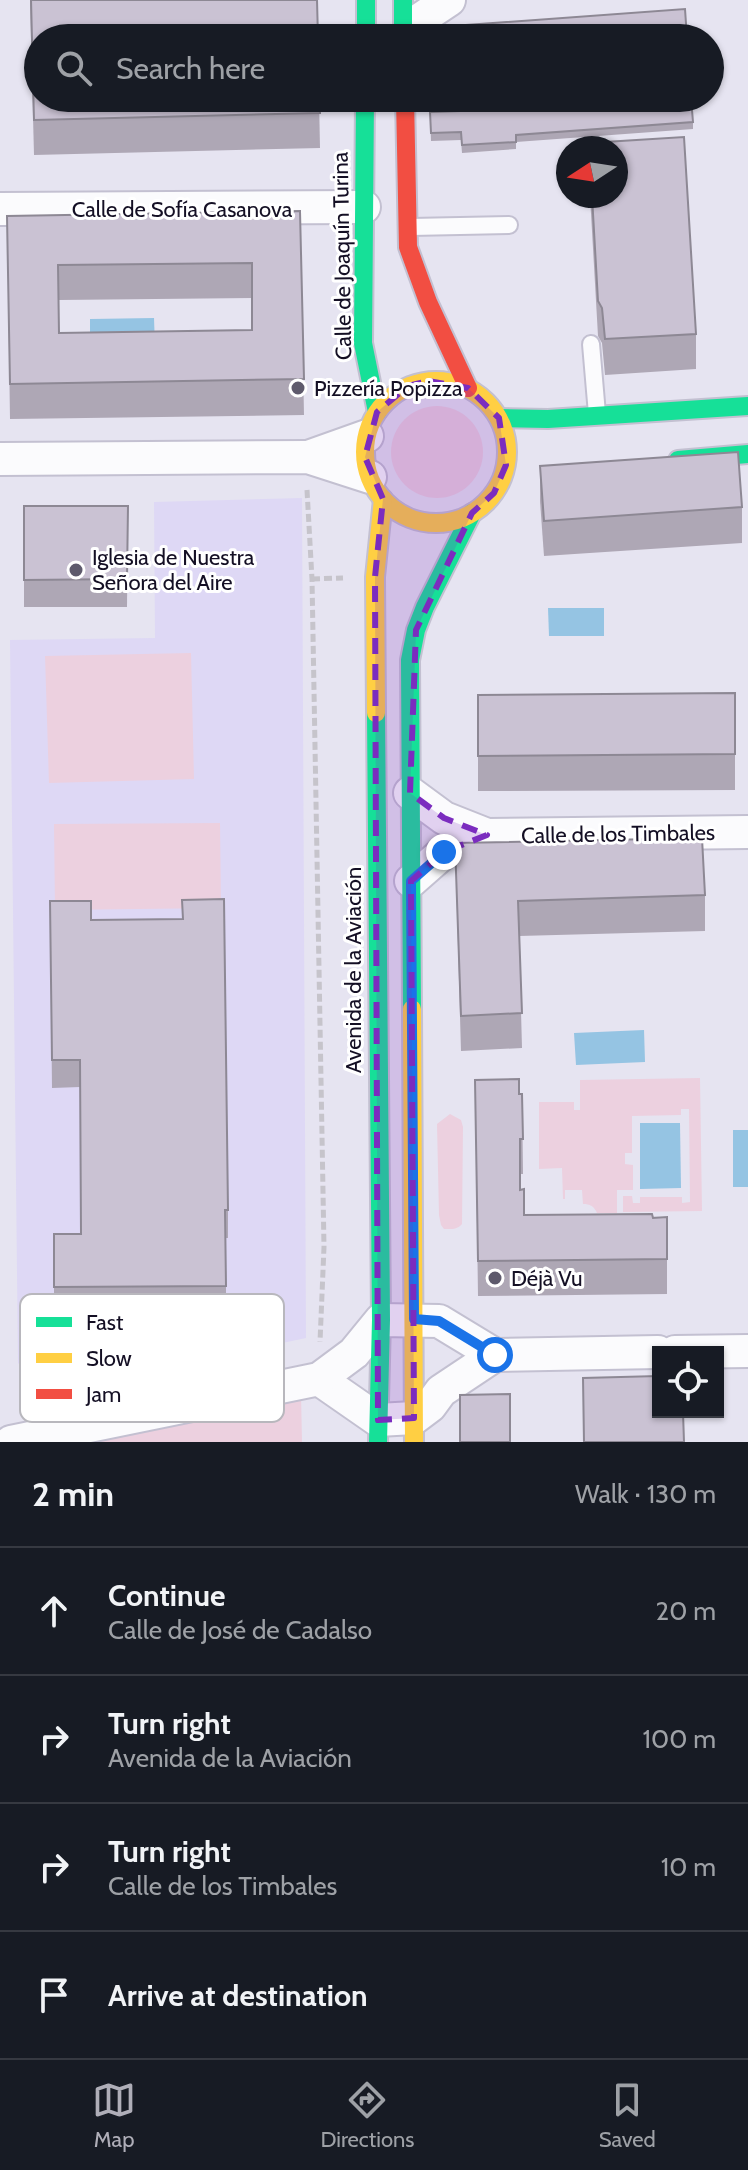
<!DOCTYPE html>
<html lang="en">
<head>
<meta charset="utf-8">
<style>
  body { margin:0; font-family:Cabin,sans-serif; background:#242831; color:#f1f3f6 }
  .controls { position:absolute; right:24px; bottom:24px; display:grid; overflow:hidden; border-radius:0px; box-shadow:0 2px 6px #0004 }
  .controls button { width:72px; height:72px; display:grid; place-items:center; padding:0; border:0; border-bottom:2px solid #363941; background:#171b24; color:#f1f3f6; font:40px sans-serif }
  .compass { position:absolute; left:556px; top:136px; width:72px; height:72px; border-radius:50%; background:#171b24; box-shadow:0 2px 6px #0004; rotate:258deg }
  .stop { position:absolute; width:24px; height:24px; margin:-18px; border:6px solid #1a73e8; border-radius:50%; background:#fff }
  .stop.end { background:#1a73e8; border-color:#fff; box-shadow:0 2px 8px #0008 }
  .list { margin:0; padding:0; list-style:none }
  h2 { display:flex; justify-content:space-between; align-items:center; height:104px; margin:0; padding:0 32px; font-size:34px }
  h2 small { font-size:26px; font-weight:400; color:#9ea1a6 }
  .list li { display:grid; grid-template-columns:52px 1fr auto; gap:24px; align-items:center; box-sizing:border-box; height:128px; padding:0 32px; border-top:2px solid #363941 }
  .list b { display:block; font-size:30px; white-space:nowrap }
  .list p { margin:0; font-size:26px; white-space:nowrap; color:#9ea1a6 }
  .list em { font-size:26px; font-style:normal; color:#9ea1a6 }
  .icon { flex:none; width:44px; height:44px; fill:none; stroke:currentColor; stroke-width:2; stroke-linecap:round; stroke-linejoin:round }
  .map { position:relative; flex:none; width:748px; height:1442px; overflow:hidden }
  .search { position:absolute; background:#171b24; box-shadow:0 2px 6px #0004; left:24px; right:24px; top:24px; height:88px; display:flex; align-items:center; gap:20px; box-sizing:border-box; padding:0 28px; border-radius:44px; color:#9ea1a6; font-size:30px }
  .sheet { height:616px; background:#171b24 }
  nav { display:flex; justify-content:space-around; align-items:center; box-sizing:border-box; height:112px; border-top:2px solid #363941; background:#171b24; font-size:22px; color:#9ea1a6 }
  nav a { display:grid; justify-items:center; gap:4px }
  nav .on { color:#afaeb8 }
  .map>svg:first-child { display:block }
</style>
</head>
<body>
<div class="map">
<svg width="748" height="1442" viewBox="0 0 748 1442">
  <rect width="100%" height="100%" fill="#e6e4f1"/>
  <polygon fill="#ded8f5" points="302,498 306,1338 50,1392 18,1363 10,640 155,638 154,502"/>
  <g fill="#ecd0df">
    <circle cx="437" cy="452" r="46"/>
    <polygon points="191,653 194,779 49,783 45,656"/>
    <polygon points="220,823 221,908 55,910 54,824"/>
    <path d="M700 1078 702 1211 623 1212V1196H632L633 1203H640V1197H682V1203L690 1202 689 1109H681V1115L632 1116V1153H625V1164L633 1165V1190H617V1213H597C594 1206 590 1204 583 1204L582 1190H565V1199H563L562 1168 539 1169V1102H574V1110H580V1080Z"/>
    <path d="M450 1114 461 1120 463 1127 462 1224C457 1230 451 1229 444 1229L441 1225 439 1215 437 1124Z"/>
    <polygon points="301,1394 302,1442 12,1442"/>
  </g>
  <g fill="#95c4e3">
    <polygon points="154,318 155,347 90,348 90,319"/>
    <polygon points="548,608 604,608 604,636 549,636"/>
    <polygon points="644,1030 645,1062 576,1065 574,1033"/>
    <polygon points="640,1123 680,1123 681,1188 640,1189"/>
    <rect x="733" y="1130" width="15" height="57"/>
  </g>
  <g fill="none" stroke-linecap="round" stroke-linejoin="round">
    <g stroke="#c3c0d1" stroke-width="20">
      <g id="lane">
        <polyline points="411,227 509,225"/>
        <polyline points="591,344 597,414"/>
      </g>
    </g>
    <g stroke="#c3c0d1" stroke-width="36">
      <g id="street">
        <polyline points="407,38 419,20 449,0"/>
        <polyline points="0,209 364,207"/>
        <polyline points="308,457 367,436"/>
        <polyline points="0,459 308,457 370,477"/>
        <polyline points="410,793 444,818 487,835 444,852 411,881"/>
        <polyline points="487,835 748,832"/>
        <polyline points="675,1352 748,1351"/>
        <polyline points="495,1355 658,1352"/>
        <polyline points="319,1379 378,1420 414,1418 430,1406 441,1391 495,1355"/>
        <polyline points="11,1442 319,1379 354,1353 381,1320 439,1321 495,1355"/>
      </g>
    </g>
    <g stroke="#c3c0d1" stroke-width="22">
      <g id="fast">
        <polyline points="366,0 366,38"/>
        <polyline points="403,0 403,38"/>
        <polyline points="365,98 363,343 377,412"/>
        <polyline points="499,418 548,419 748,406"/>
        <polyline points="678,460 748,454"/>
        <polyline points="376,713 381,1320 378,1442"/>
        <polyline points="412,1009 410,660 416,630 425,607 472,513"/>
      </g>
    </g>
    <g stroke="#c3c0d1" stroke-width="22">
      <g id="slow">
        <circle cx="436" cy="452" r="71"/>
        <polyline points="376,713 375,577 383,499"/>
        <polyline points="412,1009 414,1442"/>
      </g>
    </g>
    <g stroke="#c3c0d1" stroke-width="22">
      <polyline id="jam" points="405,98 408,247 428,302 468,388"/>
    </g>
    <g stroke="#c6c4cb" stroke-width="5" stroke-dasharray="8 4" stroke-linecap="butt">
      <polyline points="307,490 312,579 324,1247 320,1342"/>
      <polyline points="312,579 343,578"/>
    </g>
    <use href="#lane" stroke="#fbfbfd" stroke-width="16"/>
    <use href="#street" stroke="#fbfbfd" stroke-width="32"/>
    <use href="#fast" stroke="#16e098" stroke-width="18"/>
    <use href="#slow" stroke="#ffcf43" stroke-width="18"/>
    <use href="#jam" stroke="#f24e42" stroke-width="18"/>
  </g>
  <g fill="#aea7b5" fill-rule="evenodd">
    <polygon points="30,0 317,0 320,148 34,155"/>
    <polygon points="459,111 693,122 693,129 516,142 516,149 462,153 461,140 431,141 430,112"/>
    <polygon points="590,196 616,196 696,334 696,369 605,375 602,343 598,336"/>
    <path d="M300 211 304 415 10 419 7 216ZM252 298V330L59 333V300Z"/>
    <polygon points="540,466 742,507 742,543 544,556 540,501"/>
    <polygon points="24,506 128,506 127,607 24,607"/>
    <polygon points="735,693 735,790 478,791 478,695"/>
    <polygon points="455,843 705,895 705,931 519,936 522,1048 461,1051"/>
    <polygon points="50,901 91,920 228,1210 228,1238 226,1238 226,1314 54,1314 54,1234 81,1234 80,1087 52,1088"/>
    <polygon points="475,1080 522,1094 523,1174 520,1174 520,1190 524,1215 667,1217 667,1294 478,1296"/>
  </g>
  <g fill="#cac2d3" stroke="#8d8894" stroke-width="2" fill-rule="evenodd">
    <polygon points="31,0 317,0 318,38 38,38 38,98 319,98 320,113 34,120"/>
    <polygon points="685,9 687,38 454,38 453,26"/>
    <polygon points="459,98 691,98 693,122 516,135 516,142 462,145 461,132 431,133 430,112 460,111"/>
    <polygon points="684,137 696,334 605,339 602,308 598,301 592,196 616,196 616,148 589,148 589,143"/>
    <path d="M300 211 304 379 10 384 7 216ZM252 263V330L59 333 58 265Z"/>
    <polygon points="738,452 742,507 544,521 540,466"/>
    <polygon points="24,506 128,506 127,579 24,580"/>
    <polygon points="735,693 735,754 478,756 478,695"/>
    <polygon points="702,838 705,895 518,901 522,1013 461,1016 455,843"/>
    <polygon points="224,899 228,1210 225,1210 226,1286 54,1287 54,1234 81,1234 80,1060 52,1060 50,901 91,901 91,920 183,919 182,900"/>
    <polygon points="519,1079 519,1094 522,1094 523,1139 520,1139 520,1190 524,1189 524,1215 652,1214 653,1218 667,1217 667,1259 478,1261 475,1080"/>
    <polygon points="658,1376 658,1412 683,1412 684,1442 584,1442 583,1378"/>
    <polygon points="510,1394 510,1442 460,1442 460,1395"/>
  </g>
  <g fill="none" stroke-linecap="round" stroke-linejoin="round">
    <polyline stroke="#1a73e8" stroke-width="10" points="444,852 411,881 414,1319 439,1321 495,1355"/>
  </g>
  <path fill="#7b2cbf" fill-opacity="0.2" stroke="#7b2cbf" stroke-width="6" stroke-dasharray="16 10" stroke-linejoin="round" d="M428 381 468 388 499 418 506 465 494 493 472 513 416 630 410 793 444 818 487 835 444 852 411 881 414 1418 378 1420 375 577 383 499 365 457 377 412 408 386Z"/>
  <g fill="#5e5a6c" stroke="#fff" stroke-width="3">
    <circle cx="298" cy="388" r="8"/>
    <circle cx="76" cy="570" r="8"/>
    <circle cx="495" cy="1278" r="8"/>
  </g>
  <g text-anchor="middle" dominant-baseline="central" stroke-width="6" stroke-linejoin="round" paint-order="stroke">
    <g font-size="22" fill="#140f24" stroke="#fff">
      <text x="182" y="209">Calle de Sofía Casanova</text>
      <text transform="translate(342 256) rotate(-91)">Calle de Joaquín Turina</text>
      <text transform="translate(618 834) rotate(-1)">Calle de los Timbales</text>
      <text transform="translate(353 970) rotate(-90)">Avenida de la Aviación</text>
    </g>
    <g font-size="22" fill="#140f24" stroke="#fff" text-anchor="start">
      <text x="314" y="388">Pizzería Popizza</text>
      <text x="92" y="557">Iglesia de Nuestra<tspan x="92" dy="25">Señora del Aire</tspan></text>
      <text x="511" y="1278">Déjà Vu</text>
    </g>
  </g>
  <rect x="20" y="1294" width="264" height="128" rx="12" fill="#fff" stroke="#b8b7bd" stroke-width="2"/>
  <rect x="36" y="1317" width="36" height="10" fill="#16e098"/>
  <rect x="36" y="1353" width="36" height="10" fill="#ffcf43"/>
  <rect x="36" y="1389" width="36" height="10" fill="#f24e42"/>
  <g font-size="22" fill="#140f24">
    <text x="86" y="1330">Fast</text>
    <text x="86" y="1366">Slow</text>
    <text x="86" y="1402">Jam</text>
  </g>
</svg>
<div class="controls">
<button><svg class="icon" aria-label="locate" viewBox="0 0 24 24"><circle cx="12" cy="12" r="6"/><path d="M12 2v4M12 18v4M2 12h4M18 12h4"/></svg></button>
</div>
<svg class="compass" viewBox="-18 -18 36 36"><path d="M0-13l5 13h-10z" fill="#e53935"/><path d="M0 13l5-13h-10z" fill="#9ea1a6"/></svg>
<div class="stop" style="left:495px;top:1355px"></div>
<div class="stop end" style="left:444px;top:852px"></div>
<div class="search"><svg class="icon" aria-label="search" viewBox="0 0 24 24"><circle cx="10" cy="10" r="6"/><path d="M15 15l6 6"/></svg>Search here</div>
</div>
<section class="sheet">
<h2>2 min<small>Walk · 130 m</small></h2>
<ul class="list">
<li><svg class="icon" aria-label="ahead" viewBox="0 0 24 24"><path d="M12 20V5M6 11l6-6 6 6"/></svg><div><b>Continue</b><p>Calle de José de Cadalso</p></div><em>20 m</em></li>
<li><svg class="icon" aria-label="right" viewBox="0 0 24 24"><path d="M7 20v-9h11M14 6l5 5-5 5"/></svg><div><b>Turn right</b><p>Avenida de la Aviación</p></div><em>100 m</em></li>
<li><svg class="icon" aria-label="right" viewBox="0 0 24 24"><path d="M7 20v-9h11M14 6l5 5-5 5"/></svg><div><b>Turn right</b><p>Calle de los Timbales</p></div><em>10 m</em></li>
<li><svg class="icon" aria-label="arrive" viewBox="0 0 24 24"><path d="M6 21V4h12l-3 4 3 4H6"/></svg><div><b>Arrive at destination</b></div></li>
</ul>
</section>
<nav>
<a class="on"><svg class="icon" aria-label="map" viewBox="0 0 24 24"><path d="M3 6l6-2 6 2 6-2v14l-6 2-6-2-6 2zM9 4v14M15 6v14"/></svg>Map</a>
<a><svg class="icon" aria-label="directions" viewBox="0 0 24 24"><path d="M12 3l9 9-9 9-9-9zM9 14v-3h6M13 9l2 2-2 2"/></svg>Directions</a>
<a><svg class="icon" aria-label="saved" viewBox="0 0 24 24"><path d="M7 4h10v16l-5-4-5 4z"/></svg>Saved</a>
</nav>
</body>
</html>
